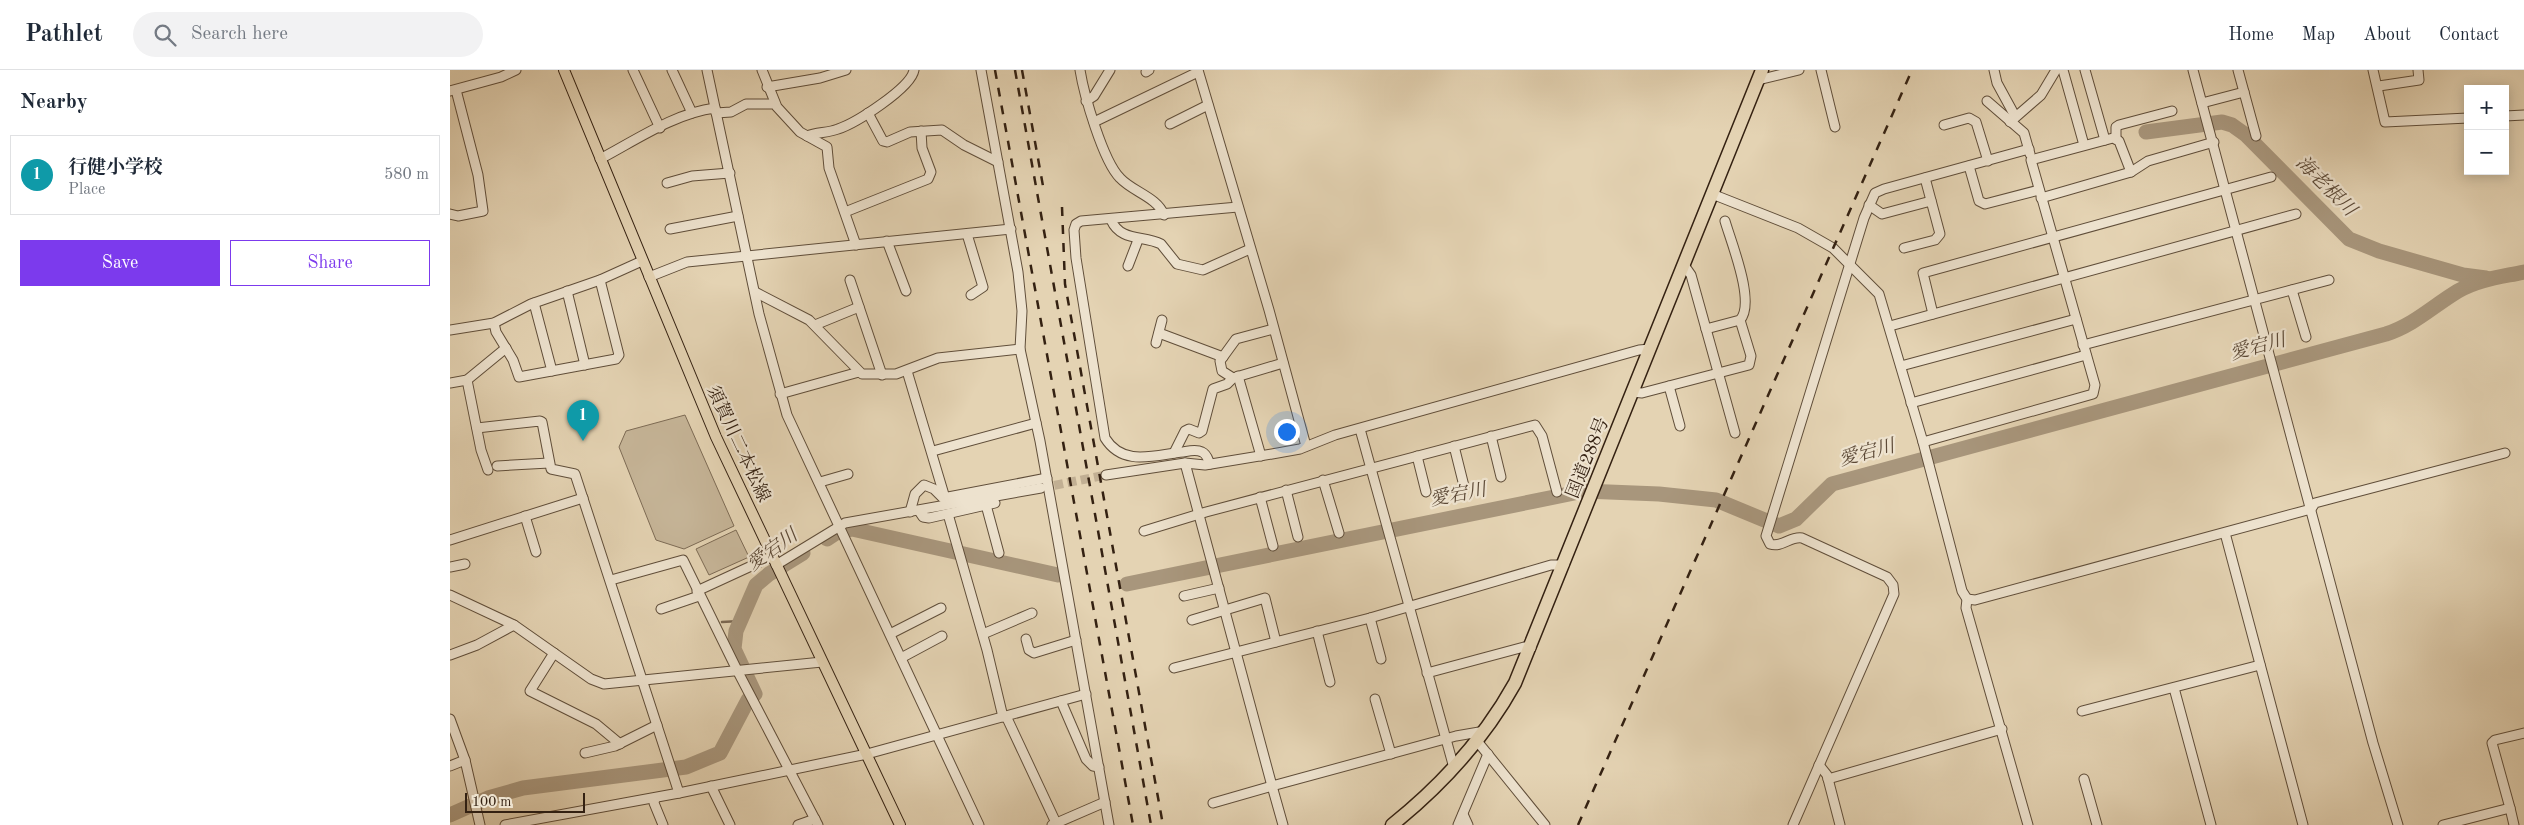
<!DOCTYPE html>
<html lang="en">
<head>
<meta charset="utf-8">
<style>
  body { margin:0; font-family:"Old Standard TT","Noto Serif JP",serif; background:#f2f2f3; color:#1f2937 }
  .controls { position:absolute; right:15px; top:15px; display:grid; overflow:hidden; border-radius:0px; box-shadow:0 2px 12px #0003 }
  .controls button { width:45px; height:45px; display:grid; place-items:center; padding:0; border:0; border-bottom:1px solid #e0e1e3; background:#fff; color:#1f2937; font:25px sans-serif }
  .scale { position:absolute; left:15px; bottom:12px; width:120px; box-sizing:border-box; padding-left:5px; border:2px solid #342112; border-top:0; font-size:14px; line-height:18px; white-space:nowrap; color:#342112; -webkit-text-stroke:4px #ede2ce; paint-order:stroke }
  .you { position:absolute; left:836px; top:361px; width:18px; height:18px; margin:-12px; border:4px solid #fff; border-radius:50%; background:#1a73e8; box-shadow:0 0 0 8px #1a73e833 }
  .badge { display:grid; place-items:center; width:32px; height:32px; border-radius:50%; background:#7c3aed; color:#fff; font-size:16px; font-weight:700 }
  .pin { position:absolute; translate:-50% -41px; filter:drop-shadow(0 1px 2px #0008) }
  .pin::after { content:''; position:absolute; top:26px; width:18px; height:15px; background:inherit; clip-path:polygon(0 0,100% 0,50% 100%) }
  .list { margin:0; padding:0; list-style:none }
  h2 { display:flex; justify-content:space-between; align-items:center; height:65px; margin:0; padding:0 20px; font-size:21px }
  h2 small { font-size:16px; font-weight:400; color:#747a83 }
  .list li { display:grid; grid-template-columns:32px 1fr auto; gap:15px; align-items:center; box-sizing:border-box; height:80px; margin:0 10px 10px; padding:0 10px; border:1px solid #e0e1e3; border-radius:0px }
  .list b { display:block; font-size:19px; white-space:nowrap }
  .list p { margin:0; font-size:16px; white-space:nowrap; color:#747a83 }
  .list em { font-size:16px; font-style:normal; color:#747a83 }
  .actions { display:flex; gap:10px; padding:15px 20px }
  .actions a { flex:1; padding:11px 0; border:1px solid #7c3aed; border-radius:0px; text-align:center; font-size:18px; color:#7c3aed }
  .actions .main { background:#7c3aed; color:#fff }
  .icon { flex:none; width:28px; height:28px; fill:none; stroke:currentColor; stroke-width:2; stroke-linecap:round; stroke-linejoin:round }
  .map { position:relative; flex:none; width:2074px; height:755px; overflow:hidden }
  header { display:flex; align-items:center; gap:30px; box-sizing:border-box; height:70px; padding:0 25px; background:#fff; border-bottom:1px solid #e0e1e3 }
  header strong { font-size:24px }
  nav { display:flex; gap:28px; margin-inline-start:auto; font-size:18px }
  .search { width:350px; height:45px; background:#f2f2f3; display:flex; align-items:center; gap:12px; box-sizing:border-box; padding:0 18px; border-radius:28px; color:#747a83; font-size:19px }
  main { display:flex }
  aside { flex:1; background:#fff }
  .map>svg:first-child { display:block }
</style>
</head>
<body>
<header>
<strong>Pathlet</strong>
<div class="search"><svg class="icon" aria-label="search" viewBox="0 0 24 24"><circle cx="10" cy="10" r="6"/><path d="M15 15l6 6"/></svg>Search here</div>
<nav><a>Home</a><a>Map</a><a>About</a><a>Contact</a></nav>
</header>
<main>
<aside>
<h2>Nearby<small></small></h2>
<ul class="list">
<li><span class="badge" style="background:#0f9aa8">1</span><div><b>行健小学校</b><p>Place</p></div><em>580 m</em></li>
</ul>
<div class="actions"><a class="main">Save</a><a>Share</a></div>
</aside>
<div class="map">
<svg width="2074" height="755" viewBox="0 0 2074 755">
  <rect width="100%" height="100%" fill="#e4d3b3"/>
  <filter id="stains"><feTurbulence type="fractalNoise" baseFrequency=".004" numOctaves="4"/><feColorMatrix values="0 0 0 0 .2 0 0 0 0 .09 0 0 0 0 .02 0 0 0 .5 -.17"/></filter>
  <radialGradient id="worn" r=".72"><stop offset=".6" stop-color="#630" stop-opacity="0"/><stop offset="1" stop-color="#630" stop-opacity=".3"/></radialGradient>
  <g fill="#c6b598" stroke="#7d6b55">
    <polygon points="235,345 284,456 234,479 206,470 169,377 176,361"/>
    <polygon points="286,460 299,487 259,505 246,479"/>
  </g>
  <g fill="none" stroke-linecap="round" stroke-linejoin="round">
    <polyline stroke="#7a6752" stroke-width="2.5" points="272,552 290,551"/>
    <g stroke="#a8967c" stroke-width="15">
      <polyline points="1696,62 1772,52 1782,55 1796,65 1899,169 1929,181 2013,205 2036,208"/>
      <polyline points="377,469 386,463 402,459 608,505"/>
      <path d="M677 514 1134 421 1209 424 1266 430 1329 456 1346 449 1382 414 1936 264C1964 255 1983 236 2008 221 2029 209 2051 207 2074 202"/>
      <polyline points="0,745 38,728 73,718 236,697 270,683 298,630 305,624 284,579 286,561 306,515 319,504 353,483"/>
    </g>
    <polyline stroke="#c1af93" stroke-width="9" stroke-dasharray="9 4.5" stroke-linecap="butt" points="591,418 656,405"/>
    <g stroke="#604e3a" stroke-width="11">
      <g id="minor">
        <polyline points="183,0 210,58"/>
        <polyline points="222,0 242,43"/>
        <polyline points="257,0 309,244 337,345 529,755"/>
        <polyline points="312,0 327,37 350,62 377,77 379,98 406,175"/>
        <polyline points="531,0 568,202 572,241 570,279 590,371 659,755"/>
        <path d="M630 0C634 25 653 91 670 108 683 122 707 127 714 145"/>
        <polyline points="748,0 819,240 856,376"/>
        <polyline points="1371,0 1385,57"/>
        <polyline points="1544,0 1547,13 1565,46"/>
        <polyline points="1613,0 1634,75"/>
        <polyline points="1635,0 1655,70"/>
        <polyline points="1743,0 1923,673 1948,755"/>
        <polyline points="1788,0 1806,66"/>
        <polyline points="1923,0 1935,52 2018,48"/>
        <polyline points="696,2 699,0"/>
        <polyline points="1308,10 1349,0"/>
        <polyline points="1929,16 1969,10 1968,0"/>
        <polyline points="317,17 370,8 396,0"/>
        <polyline points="0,21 51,7 66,0"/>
        <polyline points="636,31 644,26 660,0"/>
        <polyline points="1537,31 1574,63 1580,84"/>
        <polyline points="1752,33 1794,22"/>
        <polyline points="266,43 281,42 296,34 325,34"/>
        <polyline points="418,43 433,71 437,72 460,62 492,60 514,75 548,92"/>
        <polyline points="2055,46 2074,45"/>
        <polyline points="644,52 748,2"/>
        <polyline points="1560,52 1591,25 1606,0"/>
        <polyline points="720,54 758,35"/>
        <polyline points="1494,55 1519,48 1526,52 1538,91"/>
        <path d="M357 66C367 62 378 63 388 59 406 53 461 18 464 0"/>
        <polyline points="1666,69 1666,57 1669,55 1722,41"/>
        <path d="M150 89C186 70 225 43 265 38"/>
        <polyline points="1519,96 1529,131 1535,134 1589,120"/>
        <polyline points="217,113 242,106 280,103"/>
        <polyline points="1262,124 1348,158 1383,178 1429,224 1473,372 1512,521 1517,529 1516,538 1578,755"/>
        <polyline points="1591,128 1681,102 1698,91 1764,72"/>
        <polyline points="1419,135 1432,144 1481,131"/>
        <polyline points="395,142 478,109 481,102 472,78 471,61"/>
        <polyline points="0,144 8,146 33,141 28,105 6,20"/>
        <path d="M661 150C671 172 693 165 711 174L727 194 753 200 800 179"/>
        <polyline points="220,159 288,146"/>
        <polyline points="517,164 533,217 521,225"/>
        <polyline points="437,171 456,221"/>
        <polyline points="1454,178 1485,170 1490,164 1475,108"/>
        <polyline points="1234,195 1241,205 1285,363"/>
        <polyline points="678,196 688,170"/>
        <polyline points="199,207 237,192 561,159"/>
        <polyline points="400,210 432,305"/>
        <polyline points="1842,220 1856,267"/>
        <polyline points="117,221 135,295"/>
        <polyline points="305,222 359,250 412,304 446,304 488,288 570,279"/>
        <polyline points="84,233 102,301"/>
        <polyline points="1483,244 1473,203 1821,107"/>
        <polyline points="44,253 46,262 63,290 69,307 166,289 169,285 150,210"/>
        <polyline points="365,255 409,237"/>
        <polyline points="1440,256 1846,144"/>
        <polyline points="823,259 786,269 770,291 772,301 783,308 833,293"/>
        <path d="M1256 259 1290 250C1306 233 1281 172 1275 151"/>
        <polyline points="0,260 44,253 81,234 150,210 192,191"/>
        <polyline points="709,263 773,287"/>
        <polyline points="706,273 712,250"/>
        <polyline points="1633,275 1879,210"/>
        <polyline points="1451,296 1626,249"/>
        <polyline points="457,301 495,428"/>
        <polyline points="788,306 811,386"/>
        <polyline points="17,310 31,380 38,400"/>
        <polyline points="0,313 17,310 56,278"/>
        <polyline points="1219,316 1230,356"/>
        <polyline points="1182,322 1192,323 1299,295 1301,286 1290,250"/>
        <polyline points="330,324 409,302"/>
        <polyline points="1461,333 1636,285"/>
        <polyline points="27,358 90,351 92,352 101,399 125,404 229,723"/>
        <polyline points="910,359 1004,698"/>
        <polyline points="1041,366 1051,407"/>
        <polyline points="1473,372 1643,324 1645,315 1581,90 1663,68 1669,71 1681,102"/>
        <polyline points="1004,376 1014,416"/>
        <polyline points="483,381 586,353"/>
        <polyline points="724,383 735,361 739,359 749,363 752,361 763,319 777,314 783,308"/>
        <polyline points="967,386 976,422"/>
        <polyline points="735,393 822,716 1006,666 1035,661"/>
        <path d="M760 394C758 390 757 384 752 382 746 379 739 381 733 382 704 385 673 397 655 368L626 188 624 160 626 154 631 151 788 137"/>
        <polyline points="47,396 99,393"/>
        <polyline points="656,405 735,393 755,395 822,384 850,379 885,365 1189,280 1200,279"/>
        <polyline points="873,410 889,463"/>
        <polyline points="370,412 398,404"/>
        <polyline points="836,420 848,467"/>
        <polyline points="810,427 823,476"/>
        <polyline points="536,435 549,483"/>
        <polyline points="469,441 473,447 479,448 545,433"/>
        <polyline points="460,442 465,424 474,415 484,419 493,428 597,408"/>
        <polyline points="498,444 537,580 553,647"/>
        <polyline points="75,446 86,482"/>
        <polyline points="694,461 756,442 1085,355 1092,366 1107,422"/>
        <polyline points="1775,463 1853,755"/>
        <polyline points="0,470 133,428"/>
        <polyline points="326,495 395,453 591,418"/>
        <polyline points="0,497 15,494"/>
        <polyline points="161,510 233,490 288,602 368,755"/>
        <polyline points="247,521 323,486"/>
        <polyline points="0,525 64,555 141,609 154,614 372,592"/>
        <polyline points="734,526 769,518"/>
        <polyline points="1517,529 1525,530 1861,439 1865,433 2055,383"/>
        <polyline points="211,539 249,526"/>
        <polyline points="920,548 931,589"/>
        <polyline points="742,550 815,528 826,572"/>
        <polyline points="867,561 880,612"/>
        <polyline points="440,564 491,538"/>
        <polyline points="533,564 582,543"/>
        <polyline points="576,569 579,580 584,583 626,570"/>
        <polyline points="104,583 80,621 146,654 170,674"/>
        <polyline points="0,585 27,575 64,555"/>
        <polyline points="451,588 492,566"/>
        <polyline points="724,598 920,548 1101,495 1114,495"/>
        <polyline points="977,603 1074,577 1081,578"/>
        <polyline points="1724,618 1761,755"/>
        <polyline points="925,629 941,684"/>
        <polyline points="611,631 636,689 643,696 649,697"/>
        <polyline points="1632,641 1810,595"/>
        <polyline points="556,646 607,755"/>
        <polyline points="0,649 15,690 30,755"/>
        <polyline points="1027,671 1095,755"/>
        <polyline points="135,683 165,676 207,655"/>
        <polyline points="1369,695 1377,705 1390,755"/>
        <polyline points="0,696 15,690"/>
        <polyline points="1378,709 1552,659"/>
        <polyline points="1634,709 1647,755"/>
        <polyline points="261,716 280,755"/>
        <polyline points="205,728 204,733 213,755"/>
        <polyline points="763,733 822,716 833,755"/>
        <polyline points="2060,738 2064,755"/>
        <polyline points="1013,744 1018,755"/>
        <polyline points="55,755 229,723 417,684 636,624"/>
        <polyline points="348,755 365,749"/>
        <polyline points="602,755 655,732"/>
        <polyline points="1008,755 1038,684"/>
        <path d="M1343 755 1444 524 1443 515 1437 507 1352 468C1340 466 1332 478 1320 474L1316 466 1414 148 1425 123 1434 119 1579 79"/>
        <polyline points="1993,755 2060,738 2042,673 2045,670 2074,663"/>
      </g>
    </g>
    <g stroke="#342112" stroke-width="12">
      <polyline id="major" points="114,0 266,367 450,755"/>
    </g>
    <g stroke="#342112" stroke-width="15">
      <path id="highway" d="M942 755C992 715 1034 669 1065 613L1312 0"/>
    </g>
    <use href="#minor" stroke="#ede2ce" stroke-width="9"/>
    <use href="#major" stroke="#e4d3b3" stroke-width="10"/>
    <use href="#highway" stroke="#e4d3b3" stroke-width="12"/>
    <g stroke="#342112" stroke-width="2.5" stroke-dasharray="9 9" stroke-linecap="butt">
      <polyline points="545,0 683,755"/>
      <polyline points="565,0 701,755"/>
      <polyline points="572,0 593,116"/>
      <polyline points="612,137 615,214 713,755"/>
      <polyline points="1128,755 1462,0"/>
    </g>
  </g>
  <g text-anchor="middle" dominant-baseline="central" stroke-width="4.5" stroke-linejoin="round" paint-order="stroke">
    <g font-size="18" fill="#342112" stroke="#ede2ce">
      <text transform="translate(288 374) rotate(65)">須賀川二本松線</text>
      <text transform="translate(1138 388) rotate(-68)">国道288号</text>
    </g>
    <g font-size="19" font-style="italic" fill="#5d4a37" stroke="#ede2ce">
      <text transform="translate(1875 117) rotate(45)">海老根川</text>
      <text transform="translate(1808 278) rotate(-15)">愛宕川</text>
      <text transform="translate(1417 384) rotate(-15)">愛宕川</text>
      <text transform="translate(1008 426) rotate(-11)">愛宕川</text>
      <text transform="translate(323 481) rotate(-36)">愛宕川</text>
    </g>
  </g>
  <rect width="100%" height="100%" filter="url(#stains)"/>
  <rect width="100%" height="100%" fill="url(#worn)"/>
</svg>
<div class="controls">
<button>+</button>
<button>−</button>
</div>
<div class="scale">100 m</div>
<div class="you"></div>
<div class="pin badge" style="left:133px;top:371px;background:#0f9aa8">1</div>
</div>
</main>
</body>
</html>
